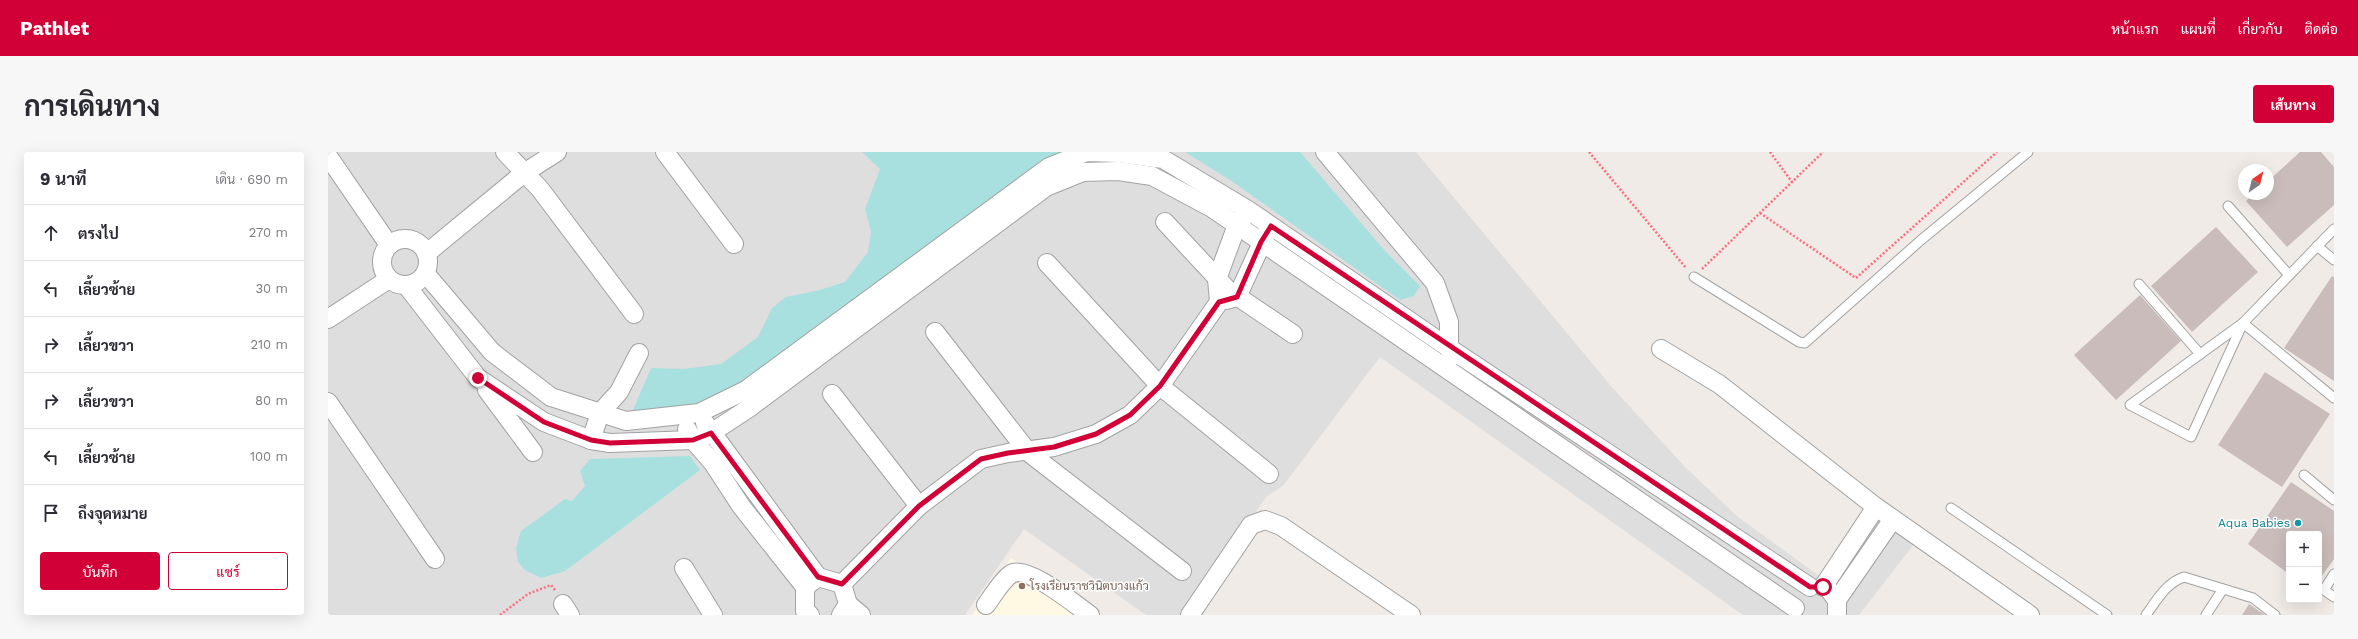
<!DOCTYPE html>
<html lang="th">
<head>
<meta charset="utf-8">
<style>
  body { margin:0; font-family:"Work Sans",Sarabun,sans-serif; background:#f7f7f7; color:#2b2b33 }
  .controls { position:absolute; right:12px; bottom:12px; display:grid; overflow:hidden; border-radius:4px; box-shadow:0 4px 16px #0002 }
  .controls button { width:36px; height:36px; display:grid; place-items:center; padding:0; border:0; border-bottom:1px solid #e1e1e2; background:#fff; color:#2b2b33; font:20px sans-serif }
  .compass { position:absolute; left:1910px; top:12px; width:36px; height:36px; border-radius:50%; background:#fff; box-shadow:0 4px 16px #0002; rotate:35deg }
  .stop { position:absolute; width:12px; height:12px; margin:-9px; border:3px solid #d10036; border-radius:50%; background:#fff }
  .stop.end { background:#d10036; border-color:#fff; box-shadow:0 1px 4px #0008 }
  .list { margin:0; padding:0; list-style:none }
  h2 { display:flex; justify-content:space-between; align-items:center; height:52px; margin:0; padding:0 16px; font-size:17px }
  h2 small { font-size:13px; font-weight:400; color:#7c7c81 }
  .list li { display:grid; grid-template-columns:26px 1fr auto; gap:12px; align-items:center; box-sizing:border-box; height:56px; padding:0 16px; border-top:1px solid #e1e1e2 }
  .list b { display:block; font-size:15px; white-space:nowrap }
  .list em { font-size:13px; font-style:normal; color:#7c7c81 }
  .actions { display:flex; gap:8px; padding:12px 16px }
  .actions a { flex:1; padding:9px 0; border:1px solid #d10036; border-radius:4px; text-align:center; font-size:14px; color:#d10036 }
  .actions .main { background:#d10036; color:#fff }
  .icon { flex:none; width:22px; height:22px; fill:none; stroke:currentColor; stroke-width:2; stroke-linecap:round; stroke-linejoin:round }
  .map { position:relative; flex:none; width:2006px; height:463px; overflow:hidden; border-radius:4px }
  header { display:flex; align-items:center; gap:24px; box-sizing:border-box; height:56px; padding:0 20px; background:#d10036; color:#fff }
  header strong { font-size:19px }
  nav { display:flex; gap:22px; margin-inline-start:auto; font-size:14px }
  .intro { display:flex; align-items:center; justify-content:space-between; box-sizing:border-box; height:96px; padding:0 24px }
  h1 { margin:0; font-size:28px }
  .button { padding:10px 18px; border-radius:4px; background:#d10036; color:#fff; font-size:14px; font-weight:700 }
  main { display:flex; gap:24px; padding:0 24px }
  aside { flex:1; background:#fff; border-radius:4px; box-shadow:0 4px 16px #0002 }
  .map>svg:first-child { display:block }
</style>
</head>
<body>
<header>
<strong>Pathlet</strong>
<nav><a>หน้าแรก</a><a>แผนที่</a><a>เกี่ยวกับ</a><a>ติดต่อ</a></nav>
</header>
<div class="intro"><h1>การเดินทาง</h1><a class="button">เส้นทาง</a></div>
<main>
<aside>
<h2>9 นาที<small>เดิน · 690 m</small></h2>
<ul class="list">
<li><svg class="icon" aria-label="ahead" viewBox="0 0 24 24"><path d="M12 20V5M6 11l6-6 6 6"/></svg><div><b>ตรงไป</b></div><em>270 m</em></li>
<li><svg class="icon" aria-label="left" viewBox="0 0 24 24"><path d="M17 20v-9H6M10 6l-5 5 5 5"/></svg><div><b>เลี้ยวซ้าย</b></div><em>30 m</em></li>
<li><svg class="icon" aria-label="right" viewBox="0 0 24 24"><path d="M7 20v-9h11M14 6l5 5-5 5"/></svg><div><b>เลี้ยวขวา</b></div><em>210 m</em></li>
<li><svg class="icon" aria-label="right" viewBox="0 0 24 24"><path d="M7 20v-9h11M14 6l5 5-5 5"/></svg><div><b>เลี้ยวขวา</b></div><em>80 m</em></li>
<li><svg class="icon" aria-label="left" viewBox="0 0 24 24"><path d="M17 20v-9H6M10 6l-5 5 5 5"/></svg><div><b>เลี้ยวซ้าย</b></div><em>100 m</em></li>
<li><svg class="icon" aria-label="arrive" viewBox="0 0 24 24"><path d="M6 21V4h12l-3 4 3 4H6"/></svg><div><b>ถึงจุดหมาย</b></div></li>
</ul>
<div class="actions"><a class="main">บันทึก</a><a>แชร์</a></div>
</aside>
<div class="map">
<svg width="2006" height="463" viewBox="0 0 2006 463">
  <rect width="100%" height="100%" fill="#f1ebe7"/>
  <polygon fill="#dfdede" points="0,0 1088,0 1283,234 1357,315 1410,365 1494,426 1542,359 1587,391 1531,463 1415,463 1052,205 955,334 939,344 854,463 818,463 696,377 637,463 0,463"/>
  <polygon fill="#fff8e2" points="683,406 766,463 644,463"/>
  <g fill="#a7e0de">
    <polygon points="534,0 751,0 411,240 335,265 304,260 323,216 356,217 393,212 430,185 444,156 458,145 492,138 517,130 540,100 543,80 537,57 552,17"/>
    <polygon points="857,0 972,0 1058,100 1092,134 1086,144 1072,148 902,28"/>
    <polygon points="362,304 372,318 237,419 213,426 197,418 190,410 188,396 193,379 237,347 244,349 257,334 252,319 262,307"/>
  </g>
  <g fill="#c9bcba">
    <polygon points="1972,0 1993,0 2006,15 2006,53 1959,95 1918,49 1925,42 1940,42 1940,29"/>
    <polygon points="1888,75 1930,120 1864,180 1823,134"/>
    <polygon points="2004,124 2006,125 2006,229 1956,196"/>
    <polygon points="1812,143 1853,189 1788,248 1746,203"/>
    <polygon points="1937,220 2002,262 1954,335 1890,293"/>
    <polygon points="1963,330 2006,359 2006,407 1991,428 1991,382 1961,382 1961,422 1920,392"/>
    <polygon points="1921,452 1937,463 1914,463"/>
  </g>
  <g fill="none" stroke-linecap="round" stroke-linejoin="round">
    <g stroke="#a2a2a2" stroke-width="11">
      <g id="lane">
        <polyline points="1900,54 1961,123"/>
        <polyline points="1989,94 2006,108"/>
        <polyline points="1366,125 1471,190 1477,191 1593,88 1700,0"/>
        <polyline points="1811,132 1872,202"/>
        <polyline points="1915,171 1863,285 1802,253 1915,171 2006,77"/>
        <polyline points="1915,171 2006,246"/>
        <polyline points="1976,323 2006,348"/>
        <polyline points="1623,356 1779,463"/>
        <polyline points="2006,422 1996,438 2006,445"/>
        <path d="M1818 463C1829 448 1838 431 1856 425L1925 446 1947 463"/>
        <polyline points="1878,463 1895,437"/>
      </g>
    </g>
    <g stroke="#a2a2a2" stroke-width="20">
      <g id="street">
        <polyline points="177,0 212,37 306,162"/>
        <polyline points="337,0 406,92"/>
        <polyline points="997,0 1107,131 1121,170 1121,196 1124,204"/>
        <polyline points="0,4 61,93"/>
        <polyline points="837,70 900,138 965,182"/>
        <circle cx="77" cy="110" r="23"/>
        <polyline points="99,101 196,21 229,0"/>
        <polyline points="719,111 832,234 941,322"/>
        <polyline points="98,122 164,200 223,245 298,269 371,261 418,238 721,15 759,0 791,1 835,7 920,58 1121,196 1482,435"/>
        <polyline points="78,133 150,226 216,270 263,288 282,291 365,288 383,281 421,256 718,35 755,20 790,19 824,24 884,56 1467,456"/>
        <polyline points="899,148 909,145 939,80"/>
        <polyline points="0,167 61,127"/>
        <polyline points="607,180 700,300 854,419"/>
        <polyline points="1333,197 1391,232 1548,355 1702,463"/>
        <polyline points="159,238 205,300"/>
        <polyline points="504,242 591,354"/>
        <polyline points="0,250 107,407"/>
        <polyline points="377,271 490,425"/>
        <polyline points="359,277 365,288 385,311 413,354 477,435"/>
        <polyline points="263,288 272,261 291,240 311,201"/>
        <polyline points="356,416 385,463"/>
        <polyline points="514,432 591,354 653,307 680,301 726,295 768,282 802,263 832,234 891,150 889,127 909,73 915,65"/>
        <polyline points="1495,435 1548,355"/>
        <polyline points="1502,439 1509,448 1509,463"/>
        <polyline points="1509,448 1565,367"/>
        <polyline points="235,452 242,463"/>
        <polyline points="520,452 533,463"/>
        <path d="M658 453C665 444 673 429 683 422 698 412 748 453 762 463"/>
        <polyline points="482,463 477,459 477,435 490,425 514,432 520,452 513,463"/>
        <polyline points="862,463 923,373 937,368 953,374 1083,463"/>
      </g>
    </g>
    <g stroke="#fe6c82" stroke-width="2.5" stroke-dasharray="2 2" stroke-linecap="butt">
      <polyline points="1261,0 1358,116"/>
      <polyline points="1442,0 1464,30"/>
      <polyline points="1432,61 1528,126 1669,0"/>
      <polyline points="1374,117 1495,0"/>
      <polyline points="172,463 200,442 223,433 227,438"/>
    </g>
    <use href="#lane" stroke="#fff" stroke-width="9"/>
    <use href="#street" stroke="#fff" stroke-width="18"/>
  </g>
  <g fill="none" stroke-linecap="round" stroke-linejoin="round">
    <polyline stroke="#d10036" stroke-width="5" points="150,226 216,270 263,288 282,291 365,288 383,281 490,425 514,432 591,354 653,307 680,301 726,295 768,282 802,263 832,234 891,150 909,145 933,90 943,74 1482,435 1495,435"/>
  </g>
  <circle fill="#0f9aa8" stroke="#fff" stroke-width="1.5" cx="1970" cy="371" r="4"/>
  <circle fill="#8d6e63" stroke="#fff" stroke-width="1.5" cx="694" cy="434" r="4"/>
  <g text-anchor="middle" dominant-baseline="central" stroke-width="3" stroke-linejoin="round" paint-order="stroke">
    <g font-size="12" fill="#0d838f" stroke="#fff" text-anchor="end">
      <text x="1962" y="371">Aqua Babies</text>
    </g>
    <g font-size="12" fill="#785e54" stroke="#fff" text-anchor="start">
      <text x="702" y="434">โรงเรียนราชวินิตบางแก้ว</text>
    </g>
  </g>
</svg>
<div class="controls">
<button>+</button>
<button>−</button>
</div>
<svg class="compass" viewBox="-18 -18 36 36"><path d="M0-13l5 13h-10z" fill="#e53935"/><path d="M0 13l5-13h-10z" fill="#7c7c81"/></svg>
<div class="stop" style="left:1495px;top:435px"></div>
<div class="stop end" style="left:150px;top:226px"></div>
</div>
</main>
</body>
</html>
